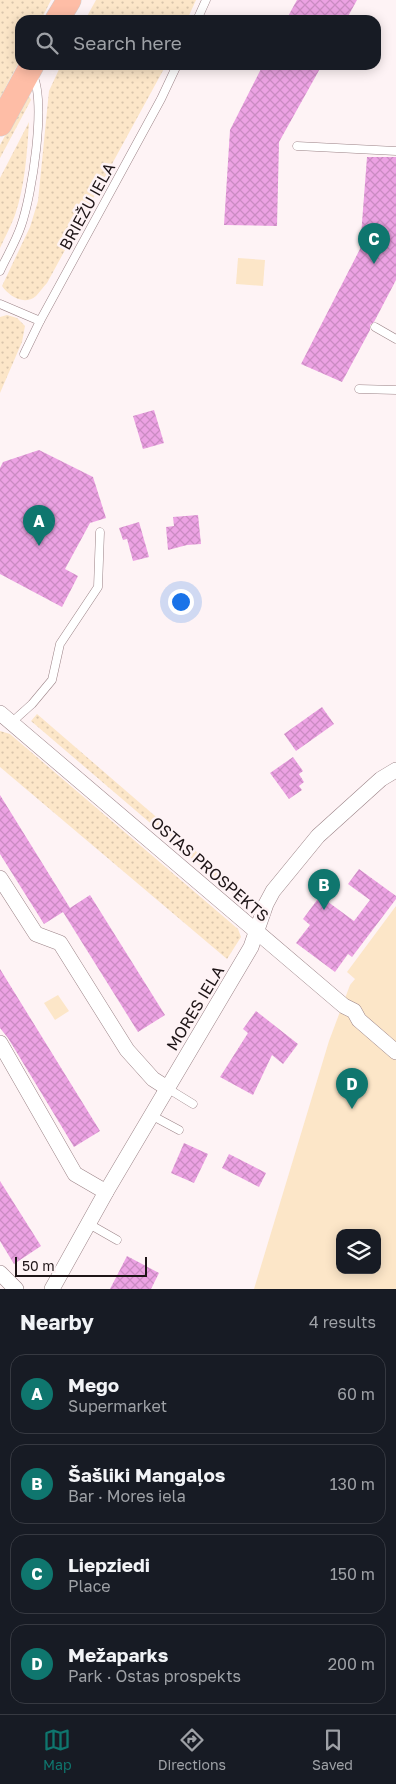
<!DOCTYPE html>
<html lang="en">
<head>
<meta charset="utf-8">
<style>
  body { margin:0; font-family:"Golos Text",sans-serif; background:#20242c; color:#f1f3f6 }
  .controls { position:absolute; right:15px; bottom:15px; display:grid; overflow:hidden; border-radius:10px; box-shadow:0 2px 12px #0003 }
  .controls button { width:45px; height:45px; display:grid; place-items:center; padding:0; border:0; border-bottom:1px solid #363941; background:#171b24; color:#f1f3f6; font:25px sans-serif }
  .scale { position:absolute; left:15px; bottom:12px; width:132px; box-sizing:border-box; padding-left:5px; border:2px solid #1e1517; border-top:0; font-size:14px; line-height:18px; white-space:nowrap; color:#1e1517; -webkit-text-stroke:4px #fef3f5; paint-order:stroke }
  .you { position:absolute; left:180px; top:601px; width:18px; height:18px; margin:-12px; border:4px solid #fff; border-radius:50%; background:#1a73e8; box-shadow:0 0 0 8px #1a73e833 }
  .badge { display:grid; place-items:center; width:32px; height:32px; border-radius:50%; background:#0f766e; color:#fff; font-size:16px; font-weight:700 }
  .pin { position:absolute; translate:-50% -41px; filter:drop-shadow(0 1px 2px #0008) }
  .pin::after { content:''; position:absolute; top:26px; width:18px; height:15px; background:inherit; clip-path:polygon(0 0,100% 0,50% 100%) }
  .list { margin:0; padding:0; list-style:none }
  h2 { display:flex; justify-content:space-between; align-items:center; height:65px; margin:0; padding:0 20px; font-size:21px }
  h2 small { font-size:16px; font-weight:400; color:#9ea1a6 }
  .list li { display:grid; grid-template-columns:32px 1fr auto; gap:15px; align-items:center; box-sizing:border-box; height:80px; margin:0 10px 10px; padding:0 10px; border:1px solid #363941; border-radius:15px }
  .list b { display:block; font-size:19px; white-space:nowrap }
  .list p { margin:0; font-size:16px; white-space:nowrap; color:#9ea1a6 }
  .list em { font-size:16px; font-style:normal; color:#9ea1a6 }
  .icon { flex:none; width:28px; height:28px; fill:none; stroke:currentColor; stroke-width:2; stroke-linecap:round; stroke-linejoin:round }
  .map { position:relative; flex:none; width:396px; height:1289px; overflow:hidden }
  .search { position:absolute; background:#171b24; box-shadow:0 2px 12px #0003; left:15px; right:15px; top:15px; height:55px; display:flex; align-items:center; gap:12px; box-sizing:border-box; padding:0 18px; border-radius:15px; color:#9ea1a6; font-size:19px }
  .sheet { height:425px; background:#171b24 }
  nav { display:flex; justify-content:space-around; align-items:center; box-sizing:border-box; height:70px; border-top:1px solid #363941; background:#171b24; font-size:14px; color:#9ea1a6 }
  nav a { display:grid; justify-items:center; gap:2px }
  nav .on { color:#0f766e }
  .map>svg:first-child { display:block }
</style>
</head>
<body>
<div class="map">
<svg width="396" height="1289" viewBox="0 0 396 1289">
  <defs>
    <pattern id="grass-dots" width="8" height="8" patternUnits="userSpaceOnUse" patternTransform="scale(1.25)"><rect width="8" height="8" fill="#fce6c8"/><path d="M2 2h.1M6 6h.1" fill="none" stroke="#d8c4ab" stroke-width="1.8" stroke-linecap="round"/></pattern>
    <pattern id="building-cross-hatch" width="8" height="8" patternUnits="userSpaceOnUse" patternTransform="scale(1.25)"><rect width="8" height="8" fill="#eca2e3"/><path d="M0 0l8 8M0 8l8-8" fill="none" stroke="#ca8bc2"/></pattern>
  </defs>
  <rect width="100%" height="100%" fill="#fef3f5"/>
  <g fill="url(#grass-dots)">
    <polygon points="0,0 51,0 41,20 20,20 20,60 0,98"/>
    <polygon points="96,0 196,0 187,20 85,20"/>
    <path d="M61 65H166L47 283C43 287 40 292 36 296 24 306 9 296 2 286L30 227 38 201 49 91Z"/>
    <polygon points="29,96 31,100 0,158 0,145 26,97"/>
    <path d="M29 122C27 154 25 185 15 215 11 226 5 237 0 248V178Z"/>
    <polygon points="7,315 17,318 25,326 22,342 0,393 0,317"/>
    <polygon points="37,714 250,898 245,904 31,721"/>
    <polygon points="0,731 10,734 238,929 241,937 227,959 0,767"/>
  </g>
  <g fill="#fce6c8" fill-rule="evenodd">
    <polygon points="238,258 265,260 263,286 236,284"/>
    <path d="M396 906V1289H254L329 1041 350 985 355 979 347 972ZM340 1233H377V1270H340Z"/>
    <polygon points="58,995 69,1011 55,1020 44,1003"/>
  </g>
  <g fill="url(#building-cross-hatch)">
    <polygon points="297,0 357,0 346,20 286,20"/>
    <polygon points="263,65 322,65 279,142 277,226 224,225 230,130"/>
    <polygon points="367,157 396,157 396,280 374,322 370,325 370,330 342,382 301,364 360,249"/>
    <polygon points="154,410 164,443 143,449 133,416"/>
    <polygon points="39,450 93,477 106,518 90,523 65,569 78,576 62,607 0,574 0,468 3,462"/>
    <polygon points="198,515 201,544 187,545 168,550 166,527 174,526 173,517"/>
    <polygon points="139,522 149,557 133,561 127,539 123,540 119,528"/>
    <polygon points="322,707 334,724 296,751 284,734"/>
    <polygon points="293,757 303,771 299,774 304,782 299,786 302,790 289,799 270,773"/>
    <polygon points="0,795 70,908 90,895 165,1015 138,1032 63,912 44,924 0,854"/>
    <polygon points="359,869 396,896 396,899 352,957 348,954 335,972 296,943 310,925 303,919 320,896 354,921 370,900 348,884"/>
    <polygon points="0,969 100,1131 74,1147 8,1038 0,1028"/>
    <polygon points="256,1011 298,1044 283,1064 272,1055 253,1095 220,1077 248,1033 243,1029"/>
    <polygon points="184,1143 208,1154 194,1183 171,1173"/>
    <polygon points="229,1154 266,1173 259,1187 222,1168"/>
    <polygon points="0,1181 41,1246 14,1264 0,1241"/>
    <polygon points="127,1256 159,1273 151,1289 110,1289"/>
  </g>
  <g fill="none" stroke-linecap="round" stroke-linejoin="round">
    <g stroke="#9b8387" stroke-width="9">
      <g id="service">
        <polyline points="197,20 206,0"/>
        <polyline points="297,146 396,151"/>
        <path d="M0 271C7 256 16 241 21 226 32 195 47 101 32 73"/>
        <polyline points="0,304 40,321 161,99 177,65"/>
        <polyline points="375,327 396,339"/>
        <polyline points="24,354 40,321"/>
        <polyline points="359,389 396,390"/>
        <polyline points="12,722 32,704 52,680 60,644 98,587 100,532"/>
        <polyline points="167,1088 193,1104"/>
        <polyline points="151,1115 179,1130"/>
        <polyline points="89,1224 117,1240"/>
      </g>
    </g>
    <g stroke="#9b8387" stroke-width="16">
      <g id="minor">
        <polyline points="0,713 344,1006 354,1011 359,1020 396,1052"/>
        <polyline points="0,878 36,934 60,943 127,1050 153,1079 167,1088"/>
        <polyline points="0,1043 75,1174 106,1192"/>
        <polyline points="0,1273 16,1289"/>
        <polyline points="52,1289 106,1192 251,947 266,904 273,891 318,836 381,779 396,770"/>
      </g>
    </g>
    <g stroke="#d2d0d1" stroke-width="25">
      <g id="primary">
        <polyline points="57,20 69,0"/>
        <polyline points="0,124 32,65"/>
      </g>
    </g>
    <use href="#service" stroke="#fff" stroke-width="8"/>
    <use href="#minor" stroke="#fff" stroke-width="15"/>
    <use href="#primary" stroke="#febda6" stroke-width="24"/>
  </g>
  <g text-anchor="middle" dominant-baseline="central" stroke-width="5" stroke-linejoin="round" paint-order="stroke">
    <g font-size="16" fill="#1e1517" stroke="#fef3f5">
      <text transform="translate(87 206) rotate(-61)">BRIEŽU IELA</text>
      <text transform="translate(210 869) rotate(41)">OSTAS PROSPEKTS</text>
      <text transform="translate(195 1008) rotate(-59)">MORES IELA</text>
    </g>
  </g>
</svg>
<div class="controls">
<button><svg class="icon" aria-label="layers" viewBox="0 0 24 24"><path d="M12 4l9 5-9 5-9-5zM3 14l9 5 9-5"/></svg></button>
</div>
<div class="scale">50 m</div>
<div class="you"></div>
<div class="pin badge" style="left:39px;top:546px">A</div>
<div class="pin badge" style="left:324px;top:910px">B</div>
<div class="pin badge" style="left:374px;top:264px">C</div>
<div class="pin badge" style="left:352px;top:1109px">D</div>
<div class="search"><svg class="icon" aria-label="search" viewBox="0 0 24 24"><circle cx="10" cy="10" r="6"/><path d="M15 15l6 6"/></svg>Search here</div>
</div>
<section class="sheet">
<h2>Nearby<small>4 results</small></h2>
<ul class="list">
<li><span class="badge">A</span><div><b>Mego</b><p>Supermarket</p></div><em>60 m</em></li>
<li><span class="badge">B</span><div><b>Šašliki Mangaļos</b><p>Bar · Mores iela</p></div><em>130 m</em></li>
<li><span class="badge">C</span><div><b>Liepziedi</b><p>Place</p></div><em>150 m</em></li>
<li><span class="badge">D</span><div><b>Mežaparks</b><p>Park · Ostas prospekts</p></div><em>200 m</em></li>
</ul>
</section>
<nav>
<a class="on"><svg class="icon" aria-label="map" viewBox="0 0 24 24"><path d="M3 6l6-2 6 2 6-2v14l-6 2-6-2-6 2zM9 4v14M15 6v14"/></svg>Map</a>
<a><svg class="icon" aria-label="directions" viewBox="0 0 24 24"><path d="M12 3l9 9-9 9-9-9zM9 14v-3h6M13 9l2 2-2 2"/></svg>Directions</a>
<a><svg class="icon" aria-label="saved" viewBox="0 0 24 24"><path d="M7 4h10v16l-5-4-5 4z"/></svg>Saved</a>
</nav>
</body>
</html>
